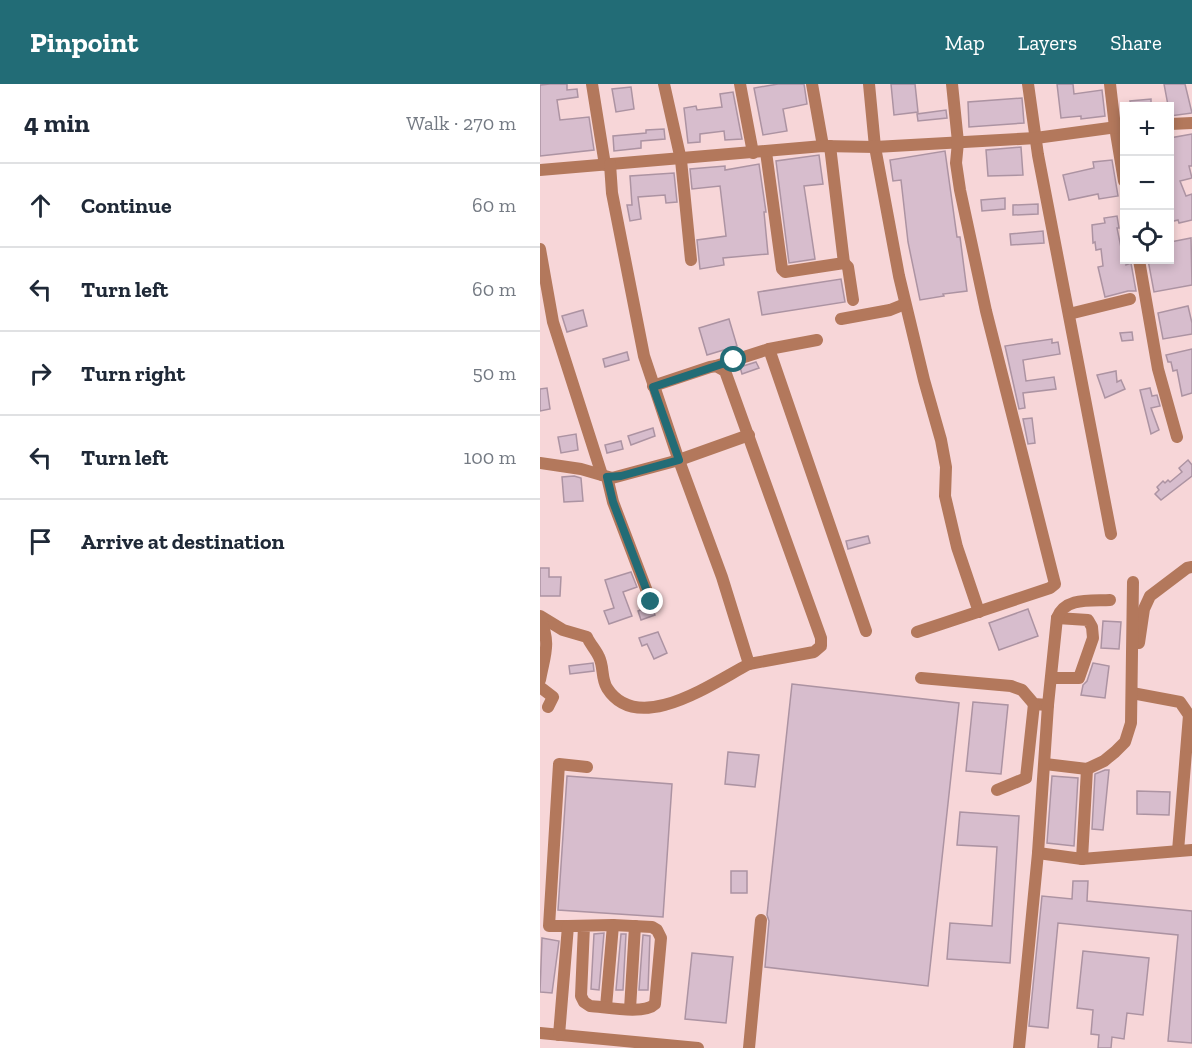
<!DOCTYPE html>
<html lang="en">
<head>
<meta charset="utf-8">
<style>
  body { margin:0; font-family:"Zilla Slab",serif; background:#f2f2f3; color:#1f2937 }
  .controls { position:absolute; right:18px; top:18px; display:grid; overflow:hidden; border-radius:0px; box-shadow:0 3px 9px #0003 }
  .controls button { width:54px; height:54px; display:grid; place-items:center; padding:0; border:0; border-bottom:2px solid #e0e1e3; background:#fff; color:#1f2937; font:30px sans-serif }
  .stop { position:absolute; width:18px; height:18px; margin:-14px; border:4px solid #226c76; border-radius:50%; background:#fff }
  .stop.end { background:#226c76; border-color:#fff; box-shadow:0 2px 6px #0008 }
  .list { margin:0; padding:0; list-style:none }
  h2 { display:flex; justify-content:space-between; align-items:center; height:78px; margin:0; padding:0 24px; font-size:26px }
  h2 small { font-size:20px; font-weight:400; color:#747a83 }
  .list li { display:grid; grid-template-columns:39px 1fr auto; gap:18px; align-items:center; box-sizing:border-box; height:84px; padding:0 24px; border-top:2px solid #e0e1e3 }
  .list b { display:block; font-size:22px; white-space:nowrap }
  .list em { font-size:20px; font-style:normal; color:#747a83 }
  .icon { flex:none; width:33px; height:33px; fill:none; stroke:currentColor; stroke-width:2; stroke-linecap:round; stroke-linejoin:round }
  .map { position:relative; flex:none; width:652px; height:964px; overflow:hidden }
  header { display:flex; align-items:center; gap:36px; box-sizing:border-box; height:84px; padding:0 30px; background:#226c76; color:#fff }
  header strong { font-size:28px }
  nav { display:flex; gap:33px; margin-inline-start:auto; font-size:21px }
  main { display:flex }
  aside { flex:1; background:#fff }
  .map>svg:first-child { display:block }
</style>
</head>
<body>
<header>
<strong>Pinpoint</strong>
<nav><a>Map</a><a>Layers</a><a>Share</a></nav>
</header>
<main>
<aside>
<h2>4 min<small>Walk · 270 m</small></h2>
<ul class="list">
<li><svg class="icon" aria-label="ahead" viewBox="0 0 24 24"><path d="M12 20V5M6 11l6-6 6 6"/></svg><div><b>Continue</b></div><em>60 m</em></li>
<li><svg class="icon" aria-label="left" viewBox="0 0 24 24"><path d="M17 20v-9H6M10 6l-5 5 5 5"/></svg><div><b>Turn left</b></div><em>60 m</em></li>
<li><svg class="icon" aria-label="right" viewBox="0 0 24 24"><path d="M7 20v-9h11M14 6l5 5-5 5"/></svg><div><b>Turn right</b></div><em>50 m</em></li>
<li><svg class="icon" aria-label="left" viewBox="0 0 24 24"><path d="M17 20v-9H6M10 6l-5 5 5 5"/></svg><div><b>Turn left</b></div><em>100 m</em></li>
<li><svg class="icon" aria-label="arrive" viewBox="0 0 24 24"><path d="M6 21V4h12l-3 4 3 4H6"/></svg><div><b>Arrive at destination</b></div></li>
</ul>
</aside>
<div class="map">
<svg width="652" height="964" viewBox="0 0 652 964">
  <rect width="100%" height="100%" fill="#f7d6d8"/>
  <g fill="#d7bdcd" stroke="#ac93a2" stroke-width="1.5">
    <polygon points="10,0 27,0 27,6 37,5 38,13 17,16 20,36 49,33 54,66 0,72 0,1"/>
    <polygon points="238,0 264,0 267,20 243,25 247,47 223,51 214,4"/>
    <polygon points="351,0 375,0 378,28 354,31"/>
    <polygon points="517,0 533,0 534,10 562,6 565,32 541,35 541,32 521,34"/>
    <polygon points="624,0 645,0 652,29 630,32"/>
    <polygon points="91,3 94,25 76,28 72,5"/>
    <polygon points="193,8 202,55 185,56 184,47 160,50 160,58 148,59 144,24 156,22 157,26 182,23 180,10"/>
    <polygon points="482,14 484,39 429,43 428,18"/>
    <polygon points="611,15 611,22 591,22 590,17"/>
    <polygon points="406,26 407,34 378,37 377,30"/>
    <polygon points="124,45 125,55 101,57 101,64 74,67 73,52 106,49 106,46"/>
    <polygon points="652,50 652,82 649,82 652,94 640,97 646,112 652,110 652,136 639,139 638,136 630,138 630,110 632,110 630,99 630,54"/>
    <polygon points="481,63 483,91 448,92 446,66"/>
    <polygon points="405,67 417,153 420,153 427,207 403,210 404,212 380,216 368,158 361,96 353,97 350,76"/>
    <polygon points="279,71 283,100 264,102 275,175 249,179 236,77"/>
    <polygon points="572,76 578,112 559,115 558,110 529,116 523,91 554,84 553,78"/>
    <polygon points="219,80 226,128 224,128 228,170 183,174 184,181 160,185 157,156 186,152 180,102 152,105 150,85 185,82 185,86"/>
    <polygon points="134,89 137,118 126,119 125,111 98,113 101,135 90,137 87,121 92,121 90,92"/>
    <polygon points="465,114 465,125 442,127 441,116"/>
    <polygon points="498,120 498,130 473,131 473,121"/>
    <polygon points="577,132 579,144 577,144 584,178 586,178 586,181 591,179 596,207 588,207 565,213 558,183 563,182 561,165 556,166 555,158 553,159 552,141 565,139 564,134"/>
    <polygon points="503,147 504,159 471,161 470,150"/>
    <polygon points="651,154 652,201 614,208 608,176 630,176 630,158"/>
    <polygon points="301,195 305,218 222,231 218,208"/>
    <polygon points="648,222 652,239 652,250 623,255 618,229"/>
    <polygon points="43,226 47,242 27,248 22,232"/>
    <polygon points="189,235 197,262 167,271 159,244"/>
    <polygon points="592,248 593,256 582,257 580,249"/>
    <polygon points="512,255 512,259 518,258 520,270 483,276 486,297 514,293 516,305 483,309 485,324 479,325 465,262"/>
    <polygon points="652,265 652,309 642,312 637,286 633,287 631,278 628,278 626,271"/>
    <polygon points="87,268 89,276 65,283 63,275"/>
    <polygon points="216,278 219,284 202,290 200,283"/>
    <polygon points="576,287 577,298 581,296 585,305 565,314 557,291"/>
    <polygon points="7,304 10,325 0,327 0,305"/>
    <polygon points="610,304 612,312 617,311 620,322 611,324 619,346 611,350 600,306"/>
    <polygon points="492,334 495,359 488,360 483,335"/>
    <polygon points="113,344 115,352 91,361 88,352"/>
    <polygon points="36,350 38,366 21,369 18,353"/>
    <polygon points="81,357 83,365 67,369 65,361"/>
    <polygon points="648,376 652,381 652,392 621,416 615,410 619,406 617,403 623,397 625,399 628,396 630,398 642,388 639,384"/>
    <polygon points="34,392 41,394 43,417 24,418 22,393"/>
    <polygon points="328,452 330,459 308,465 306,457"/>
    <polygon points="0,484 9,484 9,493 21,493 20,512 0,512"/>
    <polygon points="91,488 97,503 83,508 92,532 69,540 64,527 74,524 65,496"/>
    <polygon points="106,524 113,526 115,531 101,536 98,527"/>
    <polygon points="488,525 498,552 459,566 449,539"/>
    <polygon points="563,537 581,538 579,565 561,564"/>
    <polygon points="118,548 127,569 114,575 107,560 102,562 99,554"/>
    <polygon points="53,579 54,587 30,590 29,582"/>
    <polygon points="553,579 569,582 565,614 541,611 543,601 547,597"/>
    <polygon points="252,600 419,619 388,902 225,883 229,837 227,831"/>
    <polygon points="433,618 468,621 461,690 426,687"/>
    <polygon points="188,668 219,671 215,703 185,700"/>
    <polygon points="565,686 569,686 563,746 552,745 555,690"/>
    <polygon points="27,692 132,700 123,833 18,826"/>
    <polygon points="512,692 538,694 534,762 507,759"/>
    <polygon points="597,707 630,708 629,731 597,730"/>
    <polygon points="420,728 479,732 470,879 407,875 410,839 452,842 457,763 417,761"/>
    <rect x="191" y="787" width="16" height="22"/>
    <polygon points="533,797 548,797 547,817 652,827 652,959 628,957 638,851 518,839 508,944 489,942 502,812 532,815"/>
    <polygon points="64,849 59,906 51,905 54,850"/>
    <polygon points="81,850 86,850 83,906 76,906"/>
    <polygon points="103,851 110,852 108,906 99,906"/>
    <polygon points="2,854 19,857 12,909 0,908"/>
    <polygon points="543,867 609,874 603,931 587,929 584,955 572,953 571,964 558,964 559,951 551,950 553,926 537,924"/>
    <polygon points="152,869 193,873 186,939 145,935"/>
  </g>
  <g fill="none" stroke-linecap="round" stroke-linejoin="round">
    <g stroke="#b3785c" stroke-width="12">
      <polyline points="52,0 65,81"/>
      <polyline points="124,0 141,76 151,176"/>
      <polyline points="200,0 213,69"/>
      <polyline points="272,0 283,62"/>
      <polyline points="329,0 335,63 359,192 384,296 401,356 406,383 405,412 417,463 439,528"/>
      <polyline points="488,0 498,71 571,450"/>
      <polyline points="570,0 575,43 584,97"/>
      <polyline points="630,40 652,39"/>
      <polyline points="290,62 304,179"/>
      <polyline points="226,68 242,185 245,188 304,179 308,183 313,216"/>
      <polyline points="0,86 283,62 335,63 496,54 584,42"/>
      <polyline points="0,165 13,238 62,391"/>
      <polyline points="599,176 618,285 637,353"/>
      <polyline points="529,230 590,215"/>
      <polyline points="301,235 350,226 365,220"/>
      <polyline points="229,265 326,547"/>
      <polyline points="176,282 229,265 277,256"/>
      <polyline points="113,302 170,283 176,282 185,287 281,554 281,562 274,568 209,580"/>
      <polyline points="0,379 41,385 72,394 139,376 209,351"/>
      <polyline points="67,393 73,418 111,518"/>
      <path d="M0 532 23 546 47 553C50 560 56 566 59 573 64 583 61 594 67 604 98 653 174 598 209 580L182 493 137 371 104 272 72 109 70 80"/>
      <path d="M0 533C11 561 5 569 0 596"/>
      <polyline points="377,548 510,504 515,500 446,227 420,106 416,79 418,58 412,0"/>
      <polyline points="599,559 604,525 610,512 647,484 652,483"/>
      <polyline points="381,594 471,602 482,606 494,620 508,621"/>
      <polyline points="511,594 539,594 553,554 552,543 548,536 517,534"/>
      <polyline points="0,603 13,613 8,623"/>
      <polyline points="592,609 640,618 649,631 638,767"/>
      <polyline points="505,680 547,685 564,677 575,668 585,658 591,639 593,498"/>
      <polyline points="457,706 486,694 494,620"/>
      <polyline points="498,769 542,775 652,766"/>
      <polyline points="542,775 547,685"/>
      <polyline points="28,842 9,842 19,680 47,683"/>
      <polyline points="66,923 73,841"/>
      <polyline points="90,925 95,842"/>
      <polyline points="0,949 158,964"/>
      <path d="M19 951 28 842 73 841 112 843 117 846 121 854 115 920C104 931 66 923 50 922L44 918 41 912 44 842"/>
      <polyline points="209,964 221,836"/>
      <path d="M479 964 498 769 508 621 517 534C525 513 551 517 570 516"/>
    </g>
  </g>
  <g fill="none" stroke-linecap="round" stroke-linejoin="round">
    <polyline stroke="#226c76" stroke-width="8" points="111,518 73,418 67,393 81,392 139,376 113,303 194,276"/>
  </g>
</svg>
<div class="controls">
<button>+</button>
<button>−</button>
<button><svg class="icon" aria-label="locate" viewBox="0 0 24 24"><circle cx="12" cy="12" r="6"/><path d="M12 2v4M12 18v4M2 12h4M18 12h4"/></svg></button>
</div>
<div class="stop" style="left:194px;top:276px"></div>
<div class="stop end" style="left:111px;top:518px"></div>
</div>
</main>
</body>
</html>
